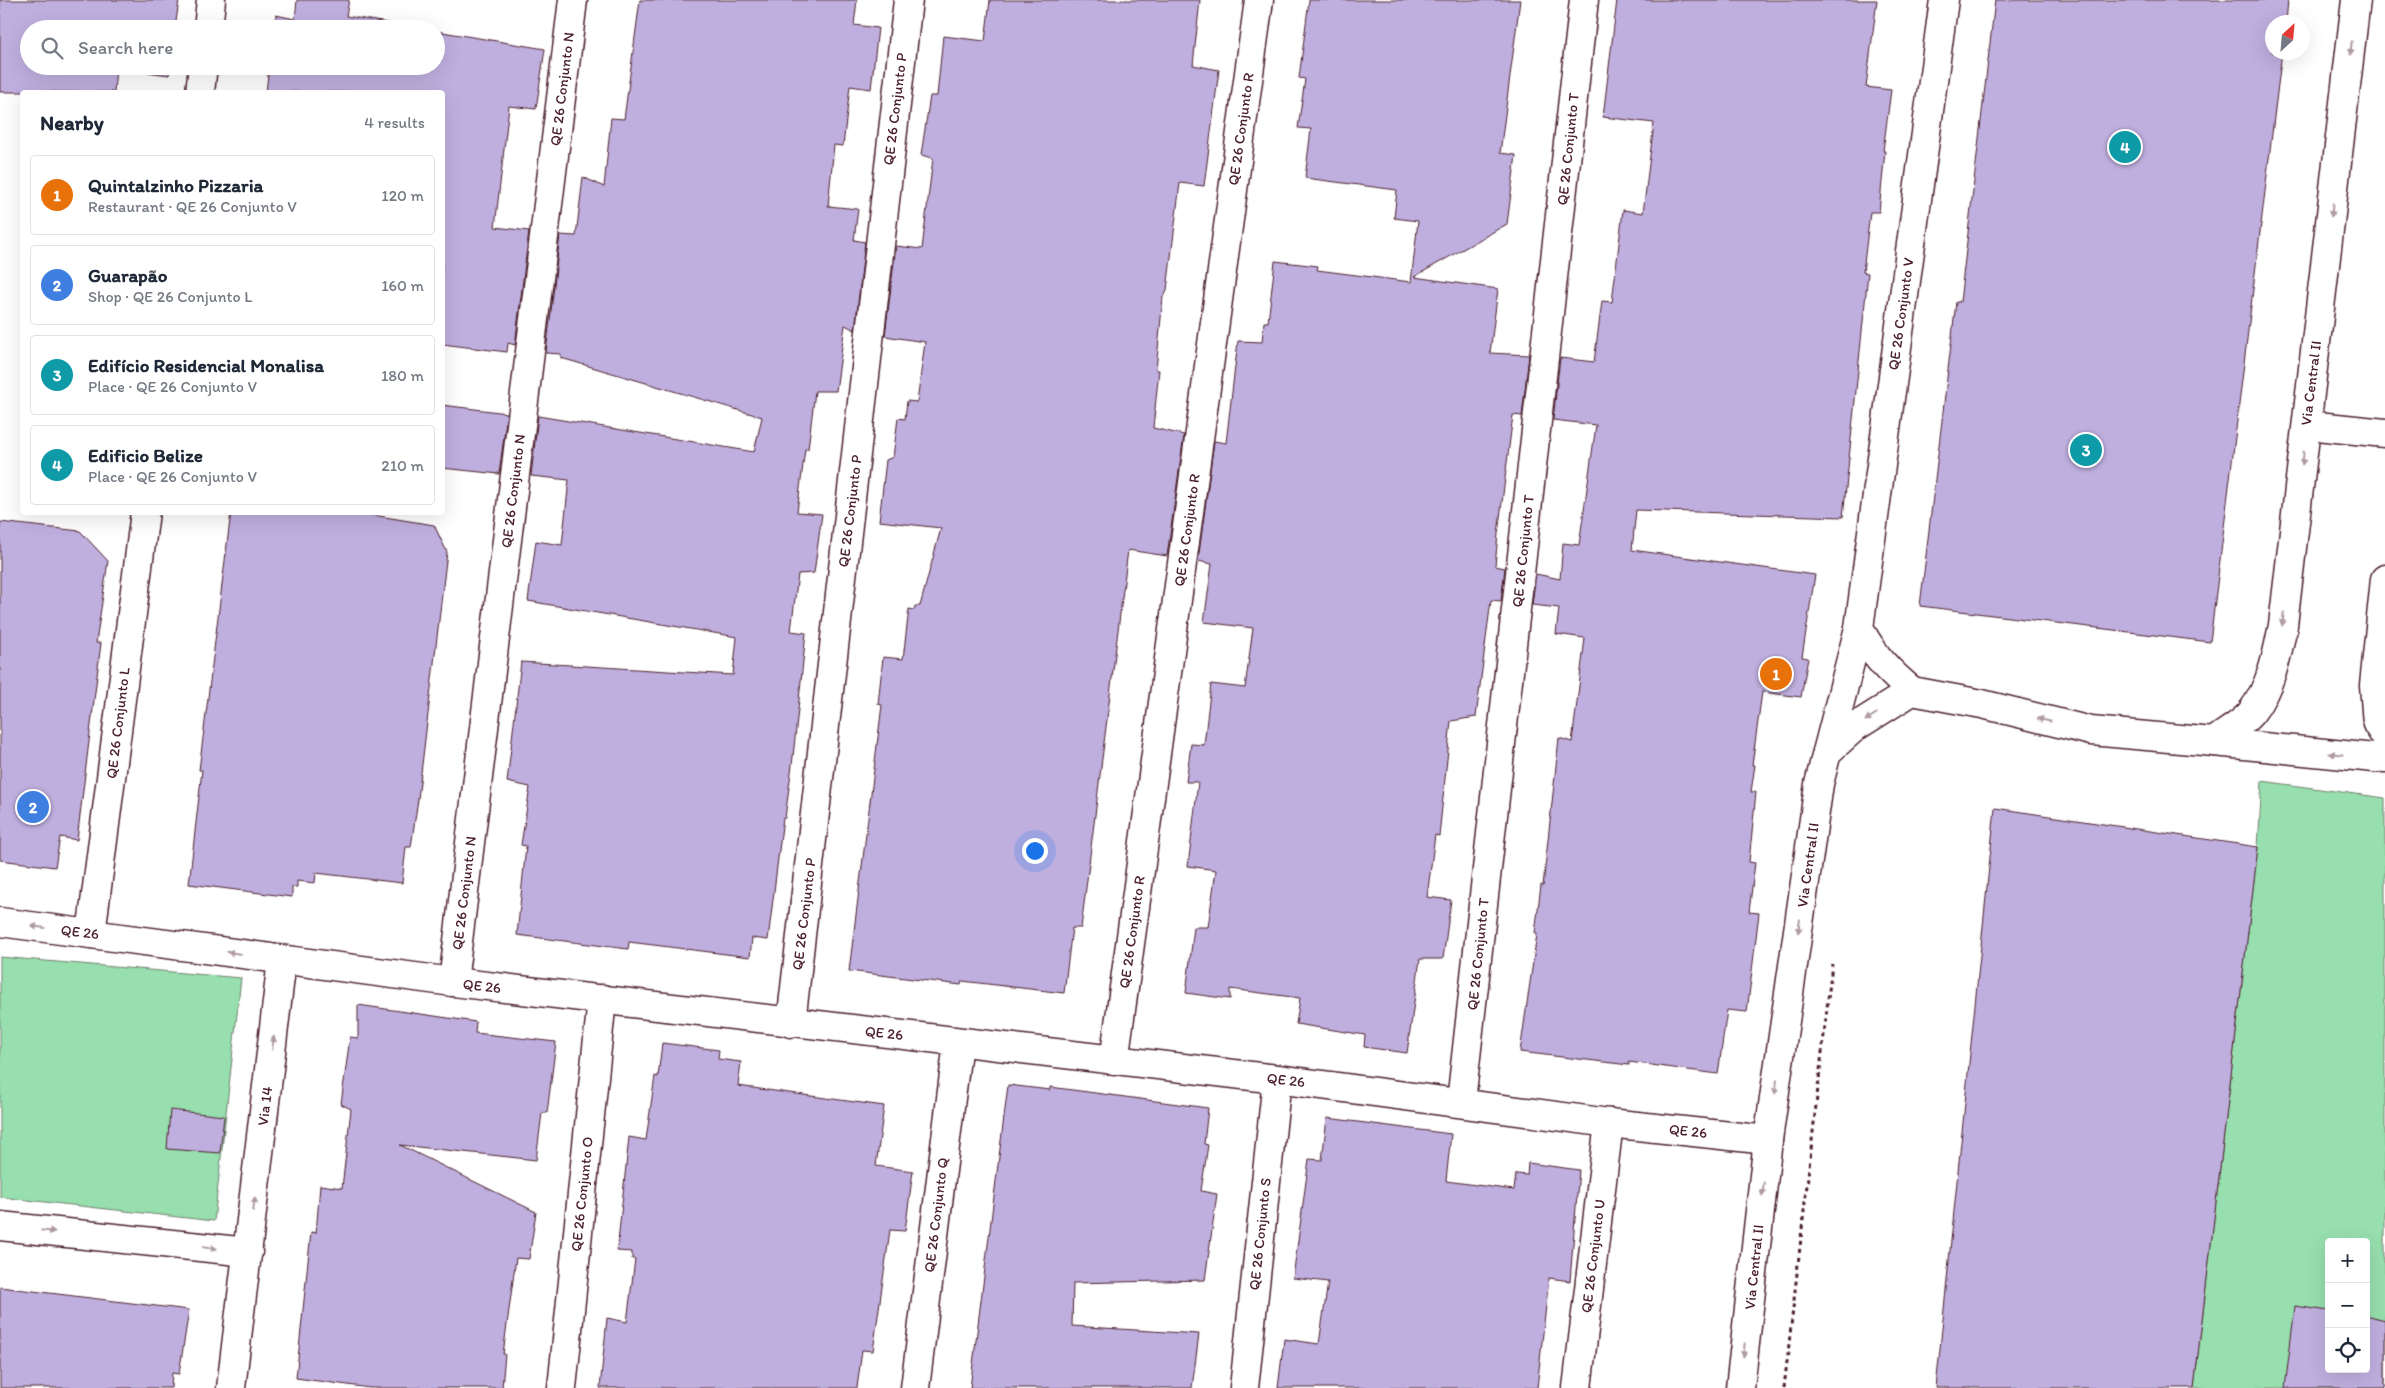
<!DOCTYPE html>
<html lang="en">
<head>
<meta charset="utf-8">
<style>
  body { margin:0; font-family:Itim,sans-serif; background:#f2f2f3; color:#1f2937 }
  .controls { position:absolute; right:15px; bottom:15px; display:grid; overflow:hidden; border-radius:5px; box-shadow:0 5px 20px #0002 }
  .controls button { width:45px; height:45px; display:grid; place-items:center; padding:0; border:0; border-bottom:1px solid #e0e1e3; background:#fff; color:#1f2937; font:25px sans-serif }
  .compass { position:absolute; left:2265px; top:15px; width:45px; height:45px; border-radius:50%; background:#fff; box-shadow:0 5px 20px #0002; rotate:26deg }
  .you { position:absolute; left:1034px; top:850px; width:18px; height:18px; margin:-12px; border:4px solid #fff; border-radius:50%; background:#1a73e8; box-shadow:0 0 0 8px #1a73e833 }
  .badge { display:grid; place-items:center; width:32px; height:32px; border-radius:50%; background:#0f766e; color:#fff; font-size:16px; font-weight:700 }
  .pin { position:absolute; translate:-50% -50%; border:2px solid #fff; box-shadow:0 1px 5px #0006 }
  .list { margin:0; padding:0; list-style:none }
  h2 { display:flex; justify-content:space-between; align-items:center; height:65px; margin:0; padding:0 20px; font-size:21px }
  h2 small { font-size:16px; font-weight:400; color:#747a83 }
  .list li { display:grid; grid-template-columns:32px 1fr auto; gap:15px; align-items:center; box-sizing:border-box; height:80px; margin:0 10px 10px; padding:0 10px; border:1px solid #e0e1e3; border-radius:5px }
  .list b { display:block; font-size:19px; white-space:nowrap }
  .list p { margin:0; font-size:16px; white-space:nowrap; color:#747a83 }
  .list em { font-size:16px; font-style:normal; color:#747a83 }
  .icon { flex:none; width:28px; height:28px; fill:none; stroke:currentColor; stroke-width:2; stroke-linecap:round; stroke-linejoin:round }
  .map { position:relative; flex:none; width:2385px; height:1388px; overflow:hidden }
  .search { position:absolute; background:#fff; box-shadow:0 5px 20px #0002; left:20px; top:20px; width:425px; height:55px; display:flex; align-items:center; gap:12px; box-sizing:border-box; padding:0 18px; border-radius:28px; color:#747a83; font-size:19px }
  .panel { position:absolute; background:#fff; box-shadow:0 5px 20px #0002; left:20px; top:90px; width:425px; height:425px; border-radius:5px }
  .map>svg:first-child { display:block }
</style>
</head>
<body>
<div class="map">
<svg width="2385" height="1388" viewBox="0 0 2385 1388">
  <rect width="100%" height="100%" fill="#fff"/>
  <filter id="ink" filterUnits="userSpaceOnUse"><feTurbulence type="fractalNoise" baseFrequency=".02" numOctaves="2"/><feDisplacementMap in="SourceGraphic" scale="10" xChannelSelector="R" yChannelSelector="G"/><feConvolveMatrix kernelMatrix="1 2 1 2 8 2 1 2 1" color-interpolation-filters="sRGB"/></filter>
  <g filter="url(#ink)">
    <g fill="#97dfae" stroke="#707f6c" fill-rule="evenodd">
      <path d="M2262 781 2385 798V1388H2194L2258 847ZM2329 1242H2366V1369H2329Z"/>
      <polygon points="0,957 241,978 214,1221 0,1197"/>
    </g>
    <g fill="#bfafdf" stroke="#4a1f2b">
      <polygon points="0,0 179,0 175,29 29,29 29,66 170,66 169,75 116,68 114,92 0,92"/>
      <polygon points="297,0 349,0 346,16 423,29 274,29 276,15 295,19"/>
      <polygon points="640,0 857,0 854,25 878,28 871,89 850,86 843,146 834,145 828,206 858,209 854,240 865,242 855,330 845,325 836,391 815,391 808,449 805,449 797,512 822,514 814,573 798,574 791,631 806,633 793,757 785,818 783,818 768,940 752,938 750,957 629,942 628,949 517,935 526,846 521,845 530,787 507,782 521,662 733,675 737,637 528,601 536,541 562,545 569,480 531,476 538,416 754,452 762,417 561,358 561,354 546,353 560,235 576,236 583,177 604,187 611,118 624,119"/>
      <polygon points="990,0 1200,0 1193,65 1219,70 1204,186 1180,183 1167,290 1163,297 1156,370 1159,370 1153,428 1184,435 1167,556 1128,550 1081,928 1072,928 1064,993 962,981 961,985 849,971 882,705 878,704 883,657 903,659 909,609 914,610 915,606 920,606 941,528 879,521 886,460 893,457 898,418 905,419 907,401 917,402 925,342 885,336 896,246 922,249 933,158 921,155 930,96 937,96 943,36 985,41"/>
      <polygon points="1309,0 1520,0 1500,153 1516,155 1507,224 1414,277 1498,289 1490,353 1529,355 1522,416 1513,415 1498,534 1495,566 1505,568 1501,601 1491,600 1476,717 1451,721 1439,836 1435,835 1427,897 1451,900 1443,959 1420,959 1407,1053 1364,1047 1365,1035 1296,1024 1300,998 1230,989 1230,999 1186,993 1194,927 1208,927 1216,870 1188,866 1198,782 1186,782 1191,744 1204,745 1211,684 1245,688 1253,628 1204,622 1212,564 1198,561 1214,441 1226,443 1238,341 1262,342 1264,322 1268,322 1275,261 1318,266 1317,270 1411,282 1418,221 1394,218 1397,190 1305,178 1311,129 1298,128 1305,79 1299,78"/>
      <polygon points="1617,0 1877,0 1866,87 1891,90 1883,151 1885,151 1879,212 1870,212 1863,272 1868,273 1843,517 1636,510 1632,550 1815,575 1802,657 1808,658 1801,697 1762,692 1752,765 1755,765 1751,792 1756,792 1749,862 1755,863 1749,912 1759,913 1747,1012 1727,1010 1718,1074 1629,1062 1629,1065 1520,1052 1537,934 1535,933 1541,885 1543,886 1559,738 1572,742 1585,638 1556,634 1559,608 1532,605 1536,574 1560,579 1563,543 1579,545 1596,425 1553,420 1560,358 1594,362 1602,301 1612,302 1623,210 1643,213 1654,123 1603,117"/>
      <polygon points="1995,0 2288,0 2286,22 2272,22 2272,52 2282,52 2210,642 1920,606 1956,302 1960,302"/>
      <polygon points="436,31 545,49 536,109 509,106 495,227 529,231 515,345 508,343 507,352 442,344 442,92 266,92 269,66 436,66"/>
      <polygon points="442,405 507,413 499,474 442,468"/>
      <polygon points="231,512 354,512 434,525 447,552 418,799 411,847 406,847 402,883 316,873 315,883 297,881 297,887 292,887 292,897 189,884 202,770 199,770"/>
      <polygon points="0,522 80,531 108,561 96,643 101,643 77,840 60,837 55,867 0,860"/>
      <polygon points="1995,808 2258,847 2194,1388 1936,1388"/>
      <polygon points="358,1005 476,1022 475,1033 556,1042 547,1113 542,1113 536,1160 400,1145 536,1212 529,1259 516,1258 503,1354 505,1354 502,1388 370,1388 296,1378 311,1232 316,1233 320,1185 342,1188 351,1109 341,1104 350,1037 358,1038"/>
      <polygon points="662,1043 719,1050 718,1059 741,1062 738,1086 884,1106 876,1166 913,1171 905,1231 890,1230 873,1351 862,1350 857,1388 600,1388 607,1318 627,1322 635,1259 632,1259 632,1252 617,1251 629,1137 646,1140 655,1076 658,1077"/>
      <polygon points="1008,1085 1050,1090 1050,1087 1208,1108 1204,1144 1208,1145 1201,1191 1217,1194 1205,1280 1073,1283 1072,1326 1199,1334 1192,1388 970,1388"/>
      <polygon points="170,1110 224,1116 220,1153 167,1149"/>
      <polygon points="1327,1118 1451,1134 1446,1181 1514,1190 1516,1174 1527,1175 1528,1163 1579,1170 1570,1281 1549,1278 1537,1388 1278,1388 1284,1339 1319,1344 1328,1282 1293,1278 1309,1159 1322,1160"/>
      <polygon points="0,1287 189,1310 179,1374 172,1373 171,1388 0,1388"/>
      <polygon points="2295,1306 2329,1311 2329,1369 2366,1369 2366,1315 2385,1320 2385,1388 2285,1388"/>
    </g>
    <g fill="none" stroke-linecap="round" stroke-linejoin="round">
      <g stroke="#4a1f2b" stroke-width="31">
        <g id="minor">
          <polyline points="208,29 211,0"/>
          <polyline points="200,92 203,66"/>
          <path d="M1859 628C1874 656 1888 671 1912 691"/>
          <polyline points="1827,752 1859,628 1944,0"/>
          <polyline points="0,922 453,982 1277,1079 1609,1123 1768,1140"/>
          <polyline points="91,934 145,512"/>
          <polyline points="453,982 573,0"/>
          <polyline points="791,1023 908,0"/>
          <polyline points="1114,1061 1259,0"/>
          <polyline points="1461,1102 1584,0"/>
          <polyline points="0,1226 248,1252"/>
          <polyline points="231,1388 282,960"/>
          <polyline points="562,1388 602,999"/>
          <polyline points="915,1388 958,1042"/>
          <polyline points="1244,1388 1277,1079"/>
          <polyline points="1577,1388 1609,1123"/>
        </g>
      </g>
      <g stroke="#4a1f2b" stroke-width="31">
        <g id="tertiary">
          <polyline points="2307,425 2385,433"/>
          <polyline points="2385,579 2374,685 2377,724 2385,736"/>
          <polyline points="2214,742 2385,759"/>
          <path d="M1740 1388 1768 1140 1819 784 1827 752 1855 727 1912 691 1982 704 2091 731 2214 742C2225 733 2242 724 2251 713 2271 687 2277 656 2283 625L2356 0"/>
        </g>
      </g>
      <polyline stroke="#4a1f2b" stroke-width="3" stroke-dasharray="4 4" stroke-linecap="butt" points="1784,1388 1832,964"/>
      <use href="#minor" stroke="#fff" stroke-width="28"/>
      <use href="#tertiary" stroke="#fff" stroke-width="28"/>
    </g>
    <defs><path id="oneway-solid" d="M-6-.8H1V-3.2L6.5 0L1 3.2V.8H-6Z" transform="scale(1.25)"/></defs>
    <g fill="#ae9aa0">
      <use href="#oneway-solid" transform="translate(2351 48) rotate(97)"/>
      <use href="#oneway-solid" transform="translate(2332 210) rotate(97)"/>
      <use href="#oneway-solid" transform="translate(2303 458) rotate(97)"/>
      <use href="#oneway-solid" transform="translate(2283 619) rotate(97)"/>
      <use href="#oneway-solid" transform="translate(1871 717) rotate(148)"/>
      <use href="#oneway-solid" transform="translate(2044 720) rotate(-166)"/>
      <use href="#oneway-solid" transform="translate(2336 754) rotate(-174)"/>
      <use href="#oneway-solid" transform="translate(1799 926) rotate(98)"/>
      <use href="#oneway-solid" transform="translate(38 927) rotate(-173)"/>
      <use href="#oneway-solid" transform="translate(234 953) rotate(-172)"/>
      <use href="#oneway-solid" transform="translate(273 1043) rotate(-83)"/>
      <use href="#oneway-solid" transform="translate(1776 1087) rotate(98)"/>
      <use href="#oneway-solid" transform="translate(1763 1189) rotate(97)"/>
      <use href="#oneway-solid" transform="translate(254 1204) rotate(-83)"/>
      <use href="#oneway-solid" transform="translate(48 1231) rotate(6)"/>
      <use href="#oneway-solid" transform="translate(210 1248) rotate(6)"/>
      <use href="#oneway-solid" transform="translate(1744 1350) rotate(96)"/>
    </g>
  </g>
  <g text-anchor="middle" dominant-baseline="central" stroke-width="4" stroke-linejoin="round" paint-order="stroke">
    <g font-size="15" fill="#4a1f2b" stroke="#fff">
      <text transform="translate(562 89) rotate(-83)">QE 26 Conjunto N</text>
      <text transform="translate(895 109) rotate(-83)">QE 26 Conjunto P</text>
      <text transform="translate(1241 129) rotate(-82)">QE 26 Conjunto R</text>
      <text transform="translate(1568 149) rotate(-84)">QE 26 Conjunto T</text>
      <text transform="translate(1901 314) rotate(-82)">QE 26 Conjunto V</text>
      <text transform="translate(2311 383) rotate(-83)">Via Central II</text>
      <text transform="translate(513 491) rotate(-83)">QE 26 Conjunto N</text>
      <text transform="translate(850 511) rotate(-83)">QE 26 Conjunto P</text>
      <text transform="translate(1187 530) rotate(-82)">QE 26 Conjunto R</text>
      <text transform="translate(1523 551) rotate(-84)">QE 26 Conjunto T</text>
      <text transform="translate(118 723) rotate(-83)">QE 26 Conjunto L</text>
      <text transform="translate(1808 865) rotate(-82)">Via Central II</text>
      <text transform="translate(464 893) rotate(-83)">QE 26 Conjunto N</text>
      <text transform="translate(804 914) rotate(-83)">QE 26 Conjunto P</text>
      <text transform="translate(80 932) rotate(7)">QE 26</text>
      <text transform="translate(1132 932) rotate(-82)">QE 26 Conjunto R</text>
      <text transform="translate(1478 954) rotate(-84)">QE 26 Conjunto T</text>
      <text transform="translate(482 986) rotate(7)">QE 26</text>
      <text transform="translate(884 1033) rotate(6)">QE 26</text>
      <text transform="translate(1286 1080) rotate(7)">QE 26</text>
      <text transform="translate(265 1106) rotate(-83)">Via 14</text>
      <text transform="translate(1688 1131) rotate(6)">QE 26</text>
      <text transform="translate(582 1194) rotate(-84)">QE 26 Conjunto O</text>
      <text transform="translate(936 1215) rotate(-83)">QE 26 Conjunto Q</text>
      <text transform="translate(1260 1234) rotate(-84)">QE 26 Conjunto S</text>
      <text transform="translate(1593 1256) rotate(-83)">QE 26 Conjunto U</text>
      <text transform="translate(1754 1267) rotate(-84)">Via Central II</text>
    </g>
  </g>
</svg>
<div class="controls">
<button>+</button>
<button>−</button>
<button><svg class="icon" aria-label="locate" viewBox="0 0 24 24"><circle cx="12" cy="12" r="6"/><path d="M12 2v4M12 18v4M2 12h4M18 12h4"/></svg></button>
</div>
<svg class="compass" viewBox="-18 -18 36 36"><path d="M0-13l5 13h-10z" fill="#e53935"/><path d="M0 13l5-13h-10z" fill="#747a83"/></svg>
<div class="you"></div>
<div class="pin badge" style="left:1776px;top:674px;background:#e8710a">1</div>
<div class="pin badge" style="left:33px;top:807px;background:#3f7fe0">2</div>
<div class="pin badge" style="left:2086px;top:450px;background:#0f9aa8">3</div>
<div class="pin badge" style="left:2125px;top:147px;background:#0f9aa8">4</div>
<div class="search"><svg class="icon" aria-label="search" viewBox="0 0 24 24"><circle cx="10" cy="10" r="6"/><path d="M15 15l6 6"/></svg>Search here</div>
<section class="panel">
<h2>Nearby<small>4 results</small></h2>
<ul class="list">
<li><span class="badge" style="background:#e8710a">1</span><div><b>Quintalzinho Pizzaria</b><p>Restaurant · QE 26 Conjunto V</p></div><em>120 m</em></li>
<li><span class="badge" style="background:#3f7fe0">2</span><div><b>Guarapão</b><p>Shop · QE 26 Conjunto L</p></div><em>160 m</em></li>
<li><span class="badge" style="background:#0f9aa8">3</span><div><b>Edifício Residencial Monalisa</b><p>Place · QE 26 Conjunto V</p></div><em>180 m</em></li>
<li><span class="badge" style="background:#0f9aa8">4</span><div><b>Edificio Belize</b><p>Place · QE 26 Conjunto V</p></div><em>210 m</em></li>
</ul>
</section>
</div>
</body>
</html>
